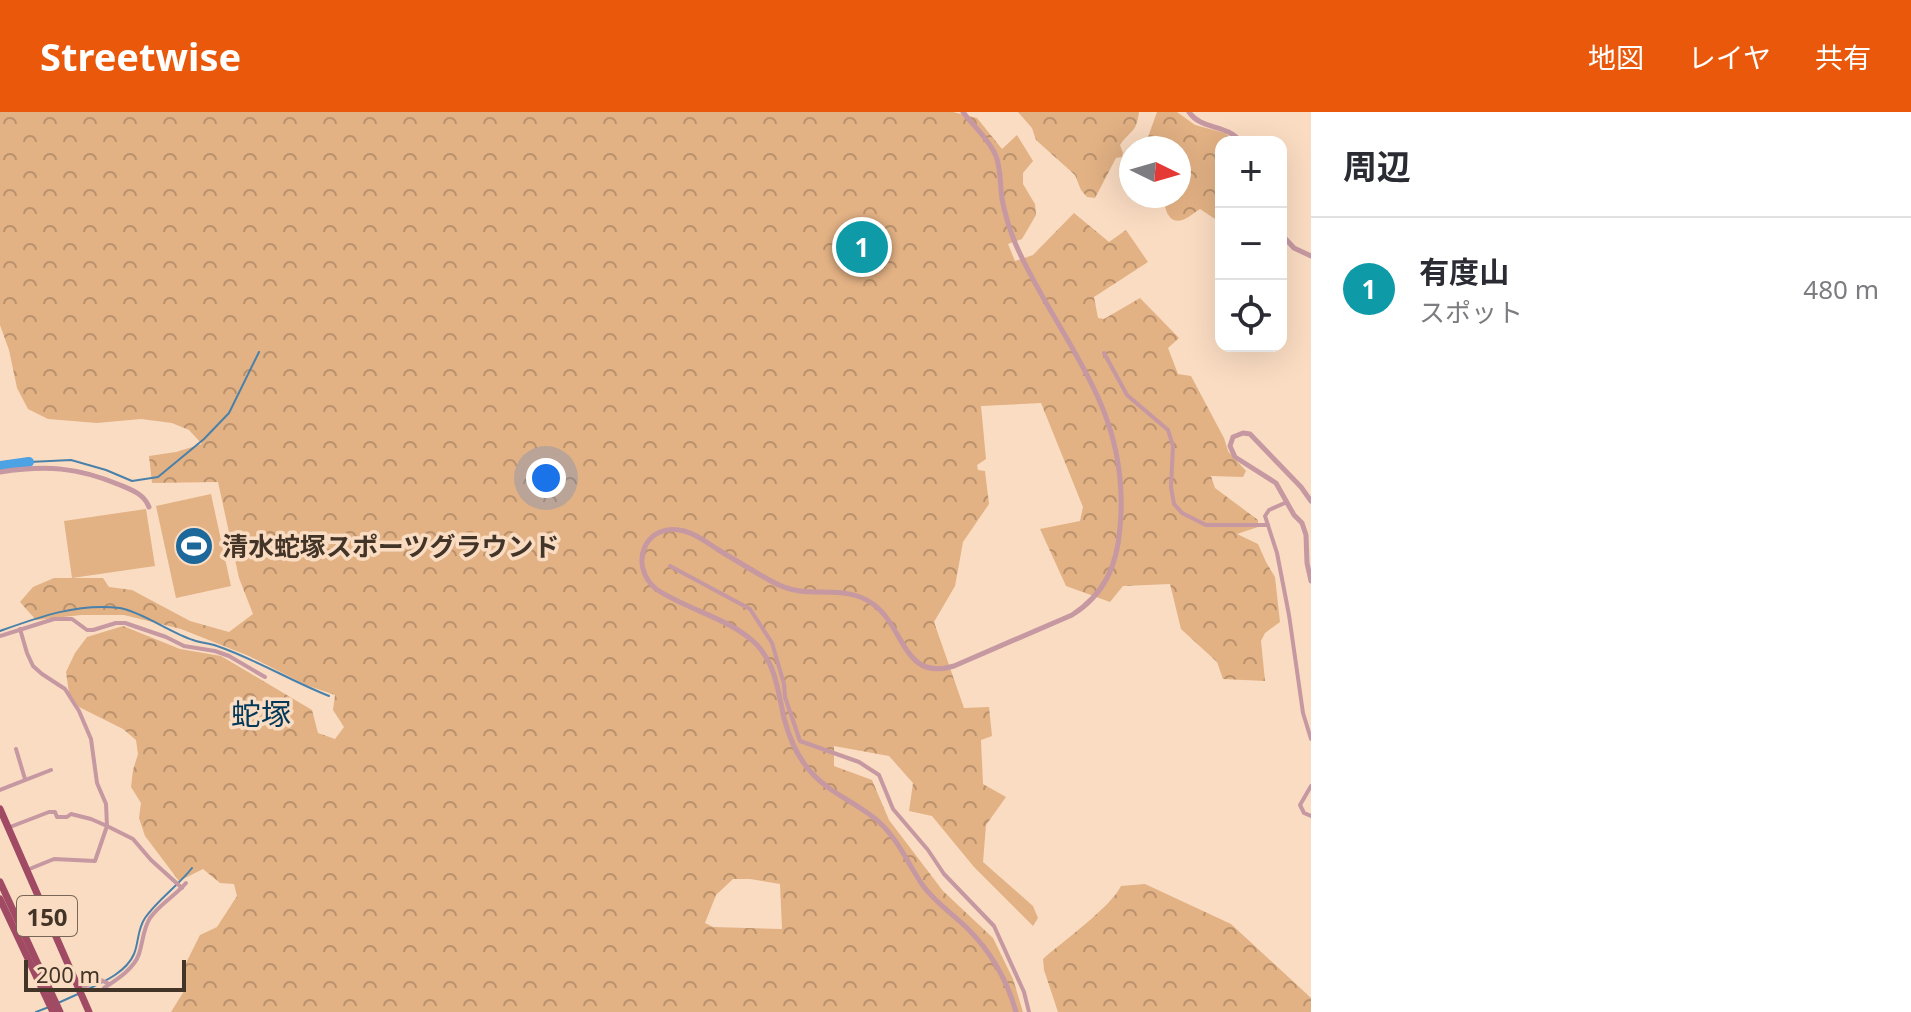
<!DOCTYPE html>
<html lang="ja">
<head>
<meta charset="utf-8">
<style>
  body { margin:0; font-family:"Noto Sans","Noto Sans JP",sans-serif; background:#f2f2f3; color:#2b2b33 }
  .controls { position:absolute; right:24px; top:24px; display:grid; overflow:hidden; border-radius:16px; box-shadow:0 8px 32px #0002 }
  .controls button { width:72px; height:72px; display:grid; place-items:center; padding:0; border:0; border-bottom:2px solid #e1e1e2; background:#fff; color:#2b2b33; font:40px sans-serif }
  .compass { position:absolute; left:1119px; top:24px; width:72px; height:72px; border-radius:50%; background:#fff; box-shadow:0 8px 32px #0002; rotate:95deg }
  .scale { position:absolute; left:24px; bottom:20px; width:162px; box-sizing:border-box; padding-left:8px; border:4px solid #433428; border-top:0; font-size:22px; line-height:28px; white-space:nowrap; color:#433428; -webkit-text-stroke:6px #fadcc2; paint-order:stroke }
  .you { position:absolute; left:546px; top:366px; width:28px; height:28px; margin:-20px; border:6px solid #fff; border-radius:50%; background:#1a73e8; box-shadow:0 0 0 12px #1a73e833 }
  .badge { display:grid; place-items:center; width:52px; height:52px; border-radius:50%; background:#ea580c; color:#fff; font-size:26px; font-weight:700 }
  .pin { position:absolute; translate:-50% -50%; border:4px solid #fff; box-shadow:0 2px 8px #0006 }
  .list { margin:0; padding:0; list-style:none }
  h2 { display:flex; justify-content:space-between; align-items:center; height:104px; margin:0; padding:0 32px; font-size:34px }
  h2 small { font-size:26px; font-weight:400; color:#7c7c81 }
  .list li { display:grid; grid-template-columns:52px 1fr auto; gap:24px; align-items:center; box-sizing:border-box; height:144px; padding:0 32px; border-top:2px solid #e1e1e2 }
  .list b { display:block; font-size:30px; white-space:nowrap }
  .list p { margin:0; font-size:26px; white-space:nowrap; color:#7c7c81 }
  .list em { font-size:26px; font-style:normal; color:#7c7c81 }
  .icon { flex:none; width:44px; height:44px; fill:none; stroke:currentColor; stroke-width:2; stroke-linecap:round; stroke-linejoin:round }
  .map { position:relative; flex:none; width:1311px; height:900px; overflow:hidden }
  header { display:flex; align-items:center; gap:48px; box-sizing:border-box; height:112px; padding:0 40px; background:#ea580c; color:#fff }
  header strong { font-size:38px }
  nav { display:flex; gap:44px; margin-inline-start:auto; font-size:28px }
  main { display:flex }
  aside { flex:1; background:#fff }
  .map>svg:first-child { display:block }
</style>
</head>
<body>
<header>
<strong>Streetwise</strong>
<nav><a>地図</a><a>レイヤ</a><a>共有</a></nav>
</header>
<main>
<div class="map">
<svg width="1311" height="900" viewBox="0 0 1311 900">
  <defs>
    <pattern id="forest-crowns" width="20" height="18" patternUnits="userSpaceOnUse" patternTransform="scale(2)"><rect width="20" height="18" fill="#e2b184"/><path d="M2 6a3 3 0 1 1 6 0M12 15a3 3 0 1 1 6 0" fill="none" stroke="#b9916c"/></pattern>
  </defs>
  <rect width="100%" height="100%" fill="#fadcc2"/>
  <g fill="url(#forest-crowns)" fill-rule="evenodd">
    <path d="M0 0H953L977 6 1002 37 1017 23 1033 49 1023 61V72L1035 92 1036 103 1022 127 1008 132 1015 149 1033 143 1074 101 1109 130 1126 118 1148 150 1094 185 1098 206 1104 207 1140 186 1179 226 1168 236 1178 262 1191 264 1224 326 1228 339 1246 359 1243 365 1211 364 1215 376 1258 408V415L1237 422 1258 432 1266 450 1275 465 1280 510 1265 521 1261 529 1265 569 1223 567 1217 550 1181 517 1170 472 1123 474 1110 490 1066 474 1040 417 1080 409 1083 395 1041 291 981 294 986 347 977 353 978 358 985 359 989 392 963 430 955 474 934 510 964 596 989 595 992 624 981 628 983 672 1006 685 986 713 983 750 1033 794 1038 806 1033 814 974 755 932 704 909 699 913 671 889 644 834 634V654L872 668 889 708 943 779 993 826 1013 867 1023 900H171L184 879 186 851 200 823 217 815 237 784 234 772 220 771 203 757 179 769 145 724 139 706 141 691 131 675 133 658 138 642 136 628 123 617 79 595 69 581 66 560 75 541 87 525 123 514 180 537 221 544 312 598 318 621 335 627 344 615 333 598 335 583 306 573 249 544 181 517 124 503H81L36 508 20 490 33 475 54 466H103L109 475 132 478 190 509 229 520 253 502 239 466 218 370 152 371 149 344 176 340 202 332 189 318 172 311 141 307 97 311 48 307 28 297 17 276 9 238 0 213ZM733 767H750L780 772 782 817 713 815 705 811 716 783Z"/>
    <path d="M1018 0H1139C1136 22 1131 17 1120 33L1123 41 1122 45 1116 46 1095 86 1087 85 1081 78 1075 63 1036 28 1032 16Z"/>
    <path d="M1157 0H1177L1195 13 1225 21 1236 30H1221V111L1200 97C1192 102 1178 116 1169 104 1165 99 1165 90 1161 84H1179V36H1144Z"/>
    <path d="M1145 772 1231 812 1311 886V900H1058L1044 858 1043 847C1062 830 1111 795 1121 774Z"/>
  </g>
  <g fill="#e2b184">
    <polygon points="211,382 231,474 176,486 156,394"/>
    <polygon points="146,397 155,454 72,466 64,409"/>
  </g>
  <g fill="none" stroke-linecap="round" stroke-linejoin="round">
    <g stroke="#4981aa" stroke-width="2">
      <polyline points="29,350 71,348 106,358 132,369 158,365 204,327 229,301 259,240"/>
      <path d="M0 519C39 505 77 491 120 496 140 499 171 521 193 528 200 531 209 531 217 534 255 547 291 569 329 584"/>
      <path d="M84 879C101 871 126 861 134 842 139 830 137 818 145 806 158 787 178 774 192 756"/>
      <polyline points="58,891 78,882"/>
      <polyline points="36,900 49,895"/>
    </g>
    <polyline stroke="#4ca2e2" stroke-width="10" points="0,354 29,350"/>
    <g stroke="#c698a2" stroke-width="4">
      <polyline points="1104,241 1127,283 1168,318 1173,334 1171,375 1174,392 1182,401 1206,413 1268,413"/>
      <polyline points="1287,390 1269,398 1265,404 1277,441 1289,503 1303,601 1311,627"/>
      <polyline points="670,454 750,497 772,531 784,572 785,585 800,629 859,650 879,663 893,697 928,738 944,762 994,814 1024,880 1029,900"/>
      <polyline points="20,517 27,541 33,554 42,562 65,577 79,599 91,627 97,671 106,692 107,714 133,727 151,748 182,776"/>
      <polyline points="0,524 54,507 72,507 87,518 93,518 116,511 125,511 166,525 184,534 215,539 229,544 265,565"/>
      <polyline points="16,637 25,667"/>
      <polyline points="1311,674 1300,693 1304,701 1311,704"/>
      <polyline points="0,678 51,658"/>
      <polyline points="10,715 49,700 55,700 57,705 67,705 71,702 91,707 107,714 95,749 54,747 27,758"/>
      <path d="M104 876C116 868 134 857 139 842 143 830 143 817 150 806 160 792 175 784 186 771"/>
      <polyline points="79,878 99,867 109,872"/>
    </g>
    <g stroke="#c698a2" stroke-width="5">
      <path d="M963 0C974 15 989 27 996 44 1001 57 1000 73 1002 87 1005 102 1010 119 1016 133 1040 188 1077 236 1100 290 1117 329 1124 373 1120 416 1117 453 1105 482 1072 503L954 554C903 570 905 515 873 492 852 476 825 482 800 479 790 478 780 474 771 469 753 459 735 448 717 437 707 430 696 422 684 419 646 409 627 452 656 477 687 498 730 506 757 533 776 553 778 580 784 606 789 625 797 645 811 660 830 682 858 691 879 710 899 728 909 754 924 775 936 791 954 803 968 817 992 841 1007 868 1016 900"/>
      <path d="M1189 0C1202 19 1226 11 1241 30"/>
      <polyline points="1281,122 1294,136 1311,144"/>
      <path d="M0 360C46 353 77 355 120 373 132 378 144 382 149 395"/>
      <polyline points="1311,389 1301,375 1250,322 1243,321 1233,325 1230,334 1235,345 1276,371 1294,403 1302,411 1306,423 1307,451 1311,469"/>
    </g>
    <g stroke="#a04a64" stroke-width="7">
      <polyline points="0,697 89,900"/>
      <polyline points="0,770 60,900"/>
      <polyline points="0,787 53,900"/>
    </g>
  </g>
  <defs>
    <g id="stadium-disc" transform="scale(2)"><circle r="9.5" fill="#1c689b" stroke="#fadcc2"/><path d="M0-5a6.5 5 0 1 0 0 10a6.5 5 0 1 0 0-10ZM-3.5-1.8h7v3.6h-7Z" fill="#fff"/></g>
  </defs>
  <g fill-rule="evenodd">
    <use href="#stadium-disc" x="194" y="434"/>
  </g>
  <g text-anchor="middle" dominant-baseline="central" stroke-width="7" stroke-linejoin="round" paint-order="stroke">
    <rect fill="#fadcc2" stroke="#7a6656" stroke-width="2" x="17" y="784" width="60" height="40" rx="6"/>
    <g font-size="24" font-weight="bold" fill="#433428">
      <text x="47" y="804">150</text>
    </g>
    <g font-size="26" font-weight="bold" fill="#433428" stroke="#fadcc2" text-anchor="start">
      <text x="222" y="434">清水蛇塚スポーツグラウンド</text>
    </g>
    <g font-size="30" fill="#00385a" stroke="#fadcc2">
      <text x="261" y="601">蛇塚</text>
    </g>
  </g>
</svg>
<div class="controls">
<button>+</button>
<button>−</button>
<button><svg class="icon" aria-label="locate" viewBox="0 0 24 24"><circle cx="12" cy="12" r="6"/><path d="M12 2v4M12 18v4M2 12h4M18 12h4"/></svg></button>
</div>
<svg class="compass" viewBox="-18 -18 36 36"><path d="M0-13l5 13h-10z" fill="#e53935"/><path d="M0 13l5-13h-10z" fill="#7c7c81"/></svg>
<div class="scale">200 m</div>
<div class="you"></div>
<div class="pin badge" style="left:862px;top:135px;background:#0f9aa8">1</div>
</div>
<aside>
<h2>周辺<small></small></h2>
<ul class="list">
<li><span class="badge" style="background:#0f9aa8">1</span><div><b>有度山</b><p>スポット</p></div><em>480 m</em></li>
</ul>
</aside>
</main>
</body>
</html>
